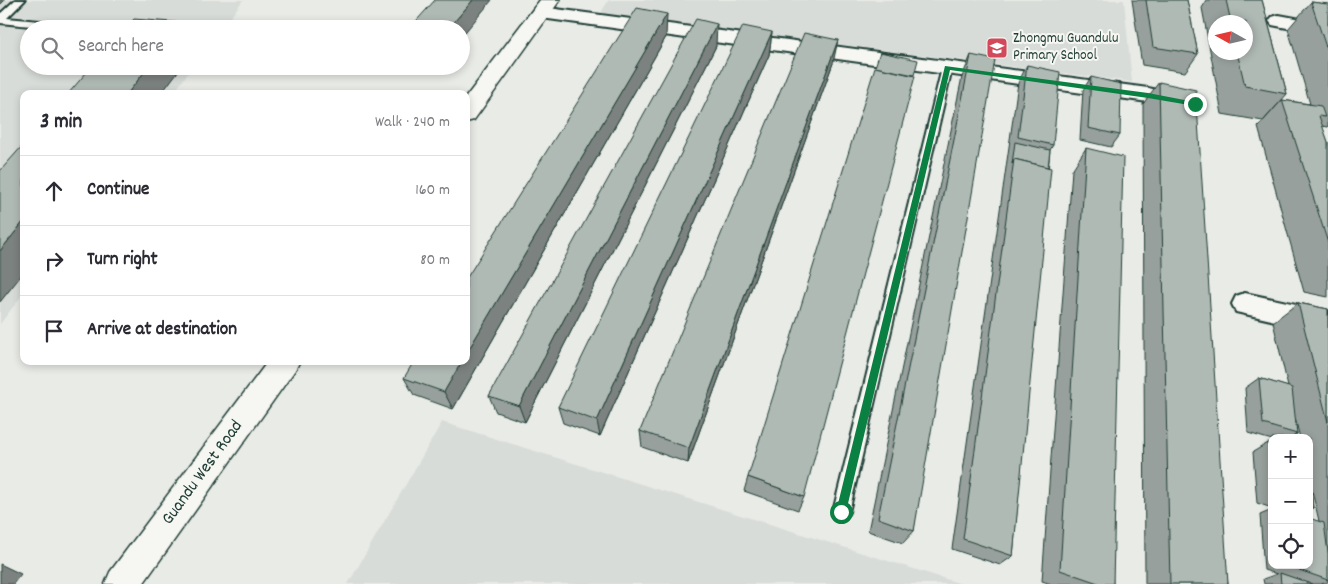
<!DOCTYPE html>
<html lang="en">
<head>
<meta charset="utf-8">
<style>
  body { margin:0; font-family:Dekko,sans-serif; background:#f7f7f7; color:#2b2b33 }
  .controls { position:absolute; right:15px; bottom:15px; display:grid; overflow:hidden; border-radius:10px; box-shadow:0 2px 8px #0003 }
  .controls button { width:45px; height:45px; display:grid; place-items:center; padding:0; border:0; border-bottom:1px solid #e1e1e2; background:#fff; color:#2b2b33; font:25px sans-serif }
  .compass { position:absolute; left:1208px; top:15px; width:45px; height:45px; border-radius:50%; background:#fff; box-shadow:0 2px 8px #0003; rotate:278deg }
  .stop { position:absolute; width:15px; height:15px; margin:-11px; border:4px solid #0b8043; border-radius:50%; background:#fff }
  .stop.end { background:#0b8043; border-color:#fff; box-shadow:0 1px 5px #0008 }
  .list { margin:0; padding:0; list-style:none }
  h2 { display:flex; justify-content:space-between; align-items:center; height:65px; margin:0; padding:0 20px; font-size:21px }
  h2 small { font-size:16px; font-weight:400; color:#7c7c81 }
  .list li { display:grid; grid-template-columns:32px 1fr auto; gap:15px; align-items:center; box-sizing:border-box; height:70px; padding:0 20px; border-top:1px solid #e1e1e2 }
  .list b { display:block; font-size:19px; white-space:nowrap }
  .list em { font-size:16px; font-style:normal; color:#7c7c81 }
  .icon { flex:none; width:28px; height:28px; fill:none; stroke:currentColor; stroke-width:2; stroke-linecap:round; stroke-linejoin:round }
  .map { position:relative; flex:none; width:1328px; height:584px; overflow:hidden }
  .search { position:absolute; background:#fff; box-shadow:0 2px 8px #0003; left:20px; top:20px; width:450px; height:55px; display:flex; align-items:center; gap:12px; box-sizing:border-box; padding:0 18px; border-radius:28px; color:#7c7c81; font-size:19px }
  .panel { position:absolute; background:#fff; box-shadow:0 2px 8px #0003; left:20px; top:90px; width:450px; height:275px; border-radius:10px }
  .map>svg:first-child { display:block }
</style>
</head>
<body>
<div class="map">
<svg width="1328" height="584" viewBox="0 0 1328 584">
  <rect width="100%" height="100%" fill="#e9ebe7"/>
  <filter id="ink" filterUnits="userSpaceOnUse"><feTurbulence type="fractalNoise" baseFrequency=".02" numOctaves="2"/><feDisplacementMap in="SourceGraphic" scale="10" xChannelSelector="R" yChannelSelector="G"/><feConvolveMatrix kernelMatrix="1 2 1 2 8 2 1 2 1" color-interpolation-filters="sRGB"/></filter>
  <g filter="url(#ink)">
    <g fill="#d8dcd8">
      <polygon points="0,0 243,0 222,29 29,29 29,66 193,66 173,94 24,94 24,293 0,324"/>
      <polygon points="609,0 1124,0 1132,82 600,14"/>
      <polygon points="442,422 962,584 348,584"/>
    </g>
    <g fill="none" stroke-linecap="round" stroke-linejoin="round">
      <g stroke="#1f3d34" stroke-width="4">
        <g id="lane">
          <polygon points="15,0 25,0 7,18 94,26 99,29 61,29 0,23 0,14"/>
          <polygon points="947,65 952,68 849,512 846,517 841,519 836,517 833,512 942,68"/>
        </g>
      </g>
      <g stroke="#1f3d34" stroke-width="4">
        <g id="street">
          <polygon points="541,7 1148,88 1192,97 1195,102 1192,107 1184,109 1148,102 534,17 531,13 534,9"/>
          <polygon points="1279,15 1328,24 1328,36 1272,25 1269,21 1272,17"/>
          <polygon points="1245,293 1328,311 1328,333 1236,312 1232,304 1236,296"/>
        </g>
      </g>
      <g stroke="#1f3d34" stroke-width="3">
        <g id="secondary">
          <polygon points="540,0 560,0 474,120 466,122 466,97"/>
          <polygon points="268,361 300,361 295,370 143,584 105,584 110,572"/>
        </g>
      </g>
      <use href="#lane" fill="#f6f6f2" fill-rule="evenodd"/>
      <use href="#street" fill="#f6f6f2" fill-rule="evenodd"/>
      <use href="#secondary" fill="#f6f6f2" fill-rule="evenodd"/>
    </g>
    <g fill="#97a09c" stroke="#1f3d34" fill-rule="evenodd">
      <polygon points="1132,0 1187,0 1198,54 1185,72 1142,65"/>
      <path d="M1207 0H1262L1287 94 1263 121 1222 114 1202 8ZM1216 22H1246V52H1216Z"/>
      <polygon points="1311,2 1328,4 1328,127 1322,126 1328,142 1328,297 1304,292 1258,127 1282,100 1310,104 1288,29"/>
      <polygon points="772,32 769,55 600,436 563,423 558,407"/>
      <polygon points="666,37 453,409 414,395 404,378"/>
      <polygon points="716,46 525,422 496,412 489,396"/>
      <polygon points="971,55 914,531 903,543 868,531 962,77"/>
      <polygon points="833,63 688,463 642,447 640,431"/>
      <polygon points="1027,65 1053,145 1050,150 1013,556 1000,565 952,549 1018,83"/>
      <polygon points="1091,77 1120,135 1111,147 1080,140 1083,90"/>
      <polygon points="1159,82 1228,584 1145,584 1143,104"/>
      <polygon points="1086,148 1113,584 1051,584 1042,581 1072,170"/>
      <polygon points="1298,303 1328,309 1328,582 1321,584 1264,584 1263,579 1277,574 1264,570 1260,515 1272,510 1272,565 1309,565 1319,521 1310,482 1313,508 1309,510 1309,438 1300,438 1295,418 1297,434 1291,438 1272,438 1272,440 1248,433 1245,388 1259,378 1288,387 1273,322"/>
      <polygon points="1268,443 1272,445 1272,508 1257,503 1253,452"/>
      <polygon points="748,477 804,497 798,510 744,491"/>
    </g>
    <g fill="#7b827f" stroke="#1f3d34">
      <polygon points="0,0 5,0 1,4 0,2"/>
      <polygon points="473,0 492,0 461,37 461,29 448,29"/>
      <polygon points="667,14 666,37 453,409 444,392 462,361 466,361 466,354"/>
      <polygon points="184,23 188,29 180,29"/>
      <polygon points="717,24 716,46 525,422 519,406"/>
      <polygon points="772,32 769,55 600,436 597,421"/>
      <polygon points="838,40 833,63 688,463 689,448"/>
      <polygon points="149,66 182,66 161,94 127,94"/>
      <polygon points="24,221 24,272 0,302 0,251"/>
      <polygon points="0,564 21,574 13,584 0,584"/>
    </g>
    <g fill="#b0bab5" stroke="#1f3d34">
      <polygon points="435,0 473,0 448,29 409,29"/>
      <polygon points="1146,0 1187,0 1198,54 1153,47"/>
      <polygon points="1226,0 1262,0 1287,94 1245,86 1237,52 1246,52 1246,22 1231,22"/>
      <polygon points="1311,2 1328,4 1328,53"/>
      <polygon points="637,8 667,14 466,354 466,279"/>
      <polygon points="134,19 184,23 180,29 125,29"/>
      <polygon points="696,19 717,24 519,406 489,396"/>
      <polygon points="743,26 772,32 597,421 558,407"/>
      <polygon points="804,33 838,40 689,448 640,431"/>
      <polygon points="880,52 918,60 914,75 875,67"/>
      <polygon points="971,55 995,60 914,531 878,518"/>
      <polygon points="1027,65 1060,72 1053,145 1018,137"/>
      <polygon points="92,66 149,66 127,94 68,94"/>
      <polygon points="875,67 915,76 804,497 748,477"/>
      <polygon points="1091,77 1121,84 1120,135 1088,128"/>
      <polygon points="1159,82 1196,90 1228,584 1170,584"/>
      <polygon points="1282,100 1321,106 1325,117 1319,116 1328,142 1328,243"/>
      <polygon points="1015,142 1050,150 1048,167 1014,159 1012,164"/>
      <polygon points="24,144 24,221 0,251 0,171"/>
      <polygon points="1086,148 1123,157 1113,584 1101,584 1060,570"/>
      <polygon points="1014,159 1051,168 1013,556 963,539"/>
      <polygon points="1298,303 1328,309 1328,422"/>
      <polygon points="414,361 462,361 444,392 404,378"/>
      <polygon points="1259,378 1292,388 1297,434 1263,424"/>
      <polygon points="1268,443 1272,445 1272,487"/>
      <polygon points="1309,478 1313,508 1309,507"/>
      <polygon points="1309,518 1324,523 1328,553 1328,580 1285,565 1309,565"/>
      <polygon points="1280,573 1312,584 1281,584"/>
    </g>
  </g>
  <polygon fill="#0b8043" points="945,66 1148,93 1195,102 1198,104 1195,106 1148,98 950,70 846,512 841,517 836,512"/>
  <defs>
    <g id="school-square" transform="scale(1.125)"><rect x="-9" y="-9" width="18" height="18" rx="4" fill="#d1495b" stroke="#f6f6f2"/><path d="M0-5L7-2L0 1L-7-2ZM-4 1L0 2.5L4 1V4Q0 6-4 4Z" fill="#fff"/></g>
  </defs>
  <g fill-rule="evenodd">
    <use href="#school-square" x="997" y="48"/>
  </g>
  <g text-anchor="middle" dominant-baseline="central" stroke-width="4" stroke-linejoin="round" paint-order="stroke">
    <g font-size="15" fill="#1f3d34" stroke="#f6f6f2" text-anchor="start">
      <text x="1013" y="39">Zhongmu Guandulu<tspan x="1013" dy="17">Primary School</tspan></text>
    </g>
    <g font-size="18" fill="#1f3d34" stroke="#f6f6f2">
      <text transform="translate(203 473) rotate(-54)">Guandu West Road</text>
    </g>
  </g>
</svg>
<div class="controls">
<button>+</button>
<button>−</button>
<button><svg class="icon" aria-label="locate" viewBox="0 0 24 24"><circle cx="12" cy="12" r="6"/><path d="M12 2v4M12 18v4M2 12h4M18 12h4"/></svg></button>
</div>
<svg class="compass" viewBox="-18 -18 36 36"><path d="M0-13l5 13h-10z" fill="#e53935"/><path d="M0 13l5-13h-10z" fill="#7c7c81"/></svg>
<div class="stop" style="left:841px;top:512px"></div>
<div class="stop end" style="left:1195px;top:104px"></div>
<div class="search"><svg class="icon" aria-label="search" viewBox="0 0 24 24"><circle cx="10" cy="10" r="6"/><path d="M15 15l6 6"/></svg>Search here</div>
<section class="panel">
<h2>3 min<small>Walk · 240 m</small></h2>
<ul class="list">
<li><svg class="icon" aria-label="ahead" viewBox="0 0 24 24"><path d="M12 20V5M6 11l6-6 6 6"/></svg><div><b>Continue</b></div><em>160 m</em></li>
<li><svg class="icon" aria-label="right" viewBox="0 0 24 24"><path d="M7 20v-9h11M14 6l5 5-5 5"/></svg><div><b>Turn right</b></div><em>80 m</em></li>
<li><svg class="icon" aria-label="arrive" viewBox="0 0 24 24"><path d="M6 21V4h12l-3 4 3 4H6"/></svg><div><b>Arrive at destination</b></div></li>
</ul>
</section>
</div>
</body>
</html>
